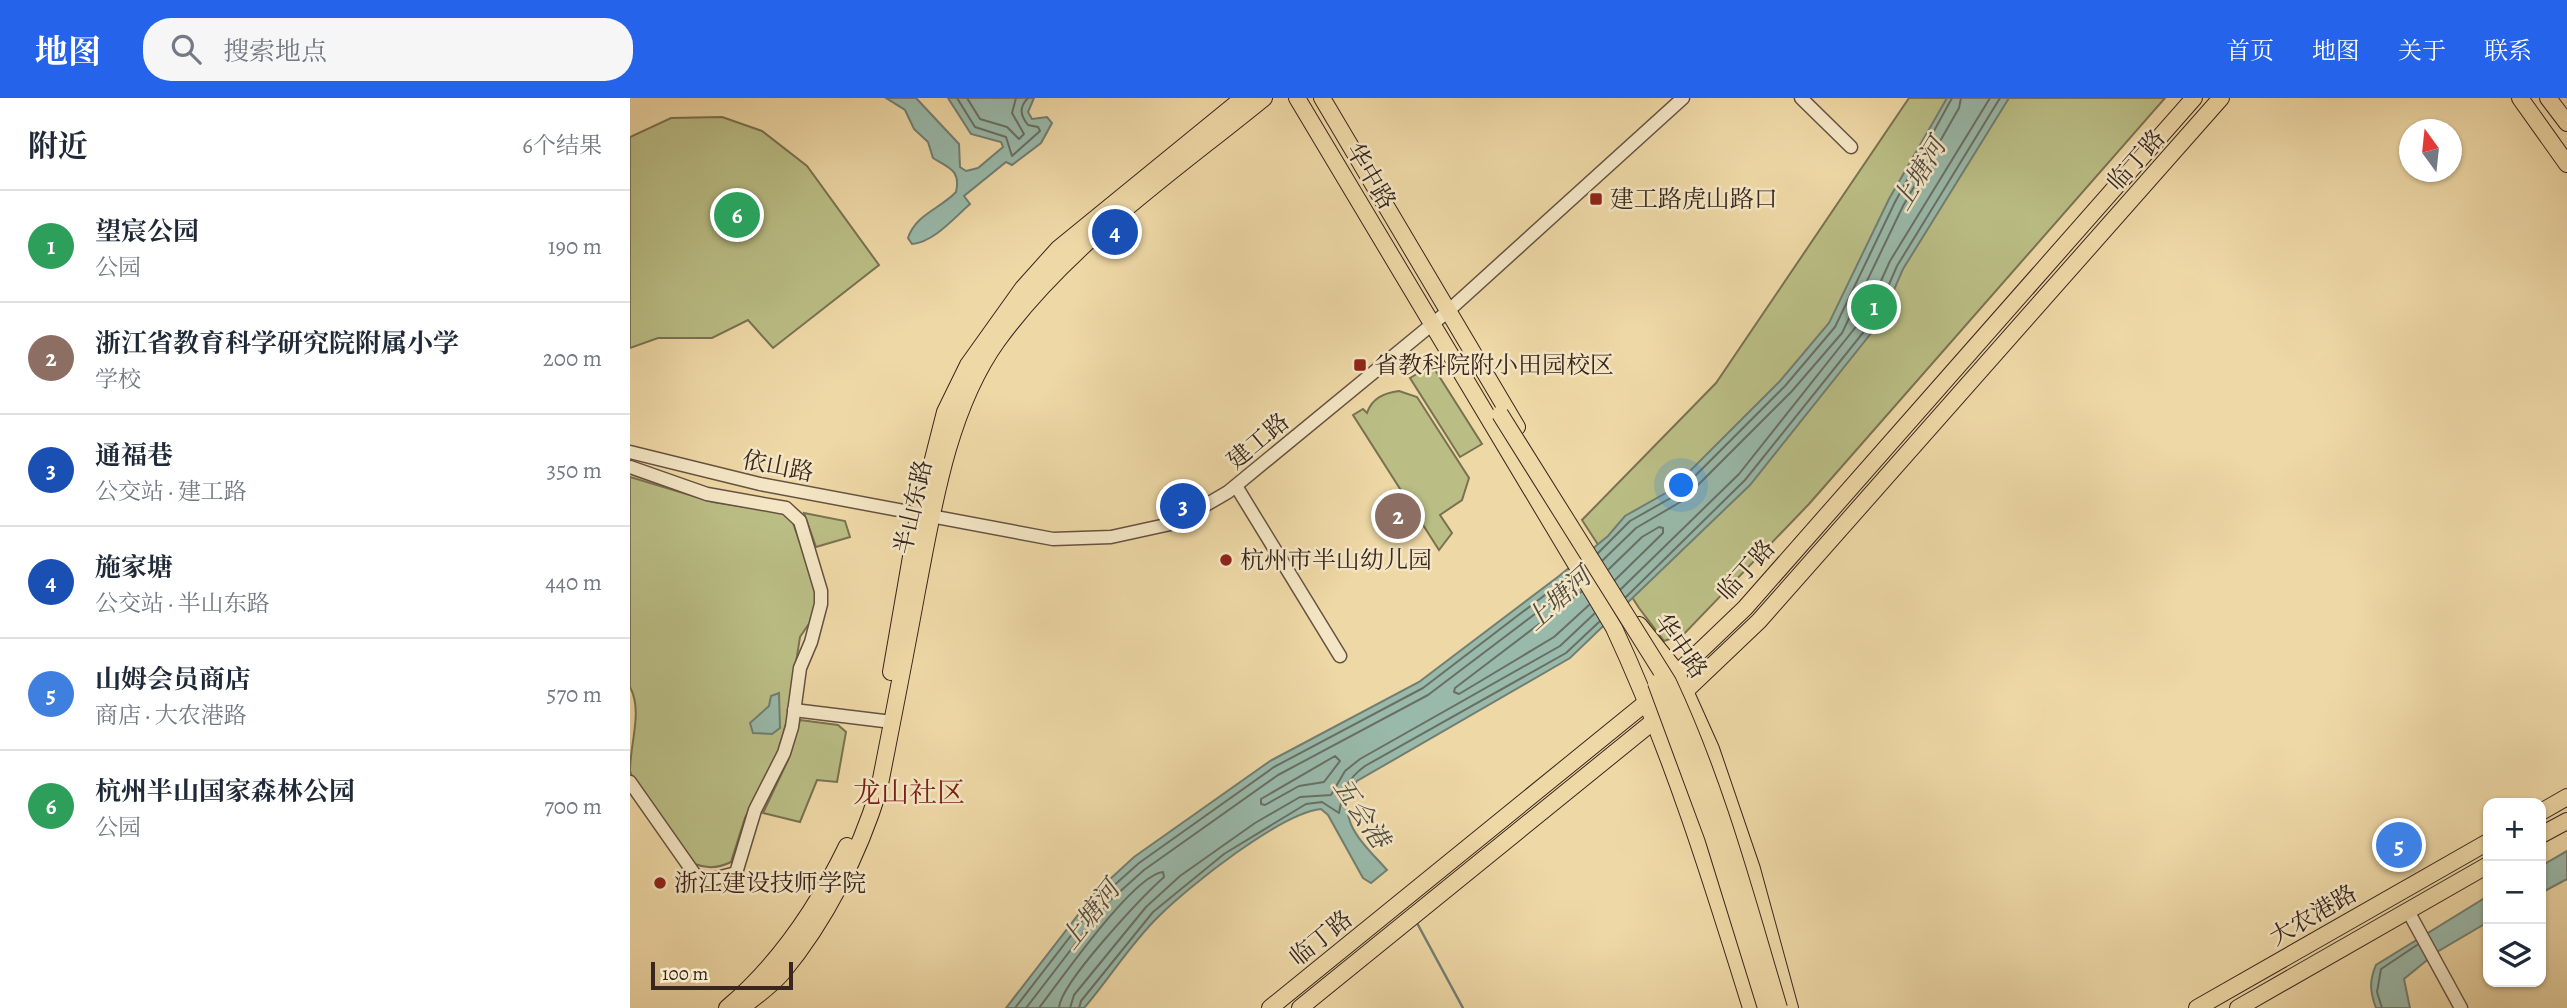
<!DOCTYPE html>
<html lang="zh">
<head>
<meta charset="utf-8">
<style>
  body { margin:0; font-family:Alegreya,"Noto Serif SC",serif; background:#f6f6f7; color:#1f2937 }
  .controls { position:absolute; right:21px; bottom:21px; display:grid; overflow:hidden; border-radius:14px; box-shadow:0 2px 5px #0004 }
  .controls button { width:63px; height:63px; display:grid; place-items:center; padding:0; border:0; border-bottom:2px solid #e0e1e3; background:#fff; color:#1f2937; font:35px sans-serif }
  .compass { position:absolute; left:1769px; top:21px; width:63px; height:63px; border-radius:50%; background:#fff; box-shadow:0 2px 5px #0004; rotate:345deg }
  .scale { position:absolute; left:21px; bottom:18px; width:142px; box-sizing:border-box; padding-left:7px; border:4px solid #38261f; border-top:0; font-size:19px; line-height:24px; white-space:nowrap; color:#38261f; -webkit-text-stroke:5px #f4e6c5; paint-order:stroke }
  .you { position:absolute; left:1052px; top:388px; width:24px; height:24px; margin:-18px; border:5px solid #fff; border-radius:50%; background:#1a73e8; box-shadow:0 0 0 10px #1a73e833 }
  .badge { display:grid; place-items:center; width:46px; height:46px; border-radius:50%; background:#2563eb; color:#fff; font-size:23px; font-weight:700 }
  .pin { position:absolute; translate:-50% -50%; border:4px solid #fff; box-shadow:0 2px 7px #0006 }
  .list { margin:0; padding:0; list-style:none }
  h2 { display:flex; justify-content:space-between; align-items:center; height:91px; margin:0; padding:0 28px; font-size:30px }
  h2 small { font-size:23px; font-weight:400; color:#747a83 }
  .list li { display:grid; grid-template-columns:46px 1fr auto; gap:21px; align-items:center; box-sizing:border-box; height:112px; padding:0 28px; border-top:2px solid #e0e1e3 }
  .list b { display:block; font-size:26px; white-space:nowrap }
  .list p { margin:0; font-size:23px; white-space:nowrap; color:#747a83 }
  .list em { font-size:23px; font-style:normal; color:#747a83 }
  .icon { flex:none; width:38px; height:38px; fill:none; stroke:currentColor; stroke-width:2; stroke-linecap:round; stroke-linejoin:round }
  .map { position:relative; flex:none; width:1937px; height:910px; overflow:hidden }
  header { display:flex; align-items:center; gap:42px; box-sizing:border-box; height:98px; padding:0 35px; background:#2563eb; color:#fff }
  header strong { font-size:33px }
  nav { display:flex; gap:38px; margin-inline-start:auto; font-size:24px }
  .search { width:490px; height:63px; background:#f6f6f7; display:flex; align-items:center; gap:18px; box-sizing:border-box; padding:0 24px; border-radius:28px; color:#747a83; font-size:26px }
  main { display:flex }
  aside { flex:1; background:#fff }
  .map>svg:first-child { display:block }
</style>
</head>
<body>
<header>
<strong>地图</strong>
<div class="search"><svg class="icon" aria-label="search" viewBox="0 0 24 24"><circle cx="10" cy="10" r="6"/><path d="M15 15l6 6"/></svg>搜索地点</div>
<nav><a>首页</a><a>地图</a><a>关于</a><a>联系</a></nav>
</header>
<main>
<aside>
<h2>附近<small>6个结果</small></h2>
<ul class="list">
<li><span class="badge" style="background:#2e9e5b">1</span><div><b>望宸公园</b><p>公园</p></div><em>190 m</em></li>
<li><span class="badge" style="background:#8d6e63">2</span><div><b>浙江省教育科学研究院附属小学</b><p>学校</p></div><em>200 m</em></li>
<li><span class="badge" style="background:#1a4fb4">3</span><div><b>通福巷</b><p>公交站 · 建工路</p></div><em>350 m</em></li>
<li><span class="badge" style="background:#1a4fb4">4</span><div><b>施家塘</b><p>公交站 · 半山东路</p></div><em>440 m</em></li>
<li><span class="badge" style="background:#3f7fe0">5</span><div><b>山姆会员商店</b><p>商店 · 大农港路</p></div><em>570 m</em></li>
<li><span class="badge" style="background:#2e9e5b">6</span><div><b>杭州半山国家森林公园</b><p>公园</p></div><em>700 m</em></li>
</ul>
</aside>
<div class="map">
<svg width="1937" height="910" viewBox="0 0 1937 910">
  <rect width="100%" height="100%" fill="#eed8a6"/>
  <filter id="stains"><feTurbulence type="fractalNoise" baseFrequency=".00286" numOctaves="4"/><feColorMatrix values="0 0 0 0 .2 0 0 0 0 .09 0 0 0 0 .02 0 0 0 .5 -.17"/></filter>
  <radialGradient id="worn" r=".72"><stop offset=".6" stop-color="#630" stop-opacity="0"/><stop offset="1" stop-color="#630" stop-opacity=".3"/></radialGradient>
  <g fill="#babe85" stroke="#797252" stroke-width="2">
    <polygon points="1279,0 1535,0 1179,406 1054,536 1034,543 1009,510 952,422 1086,285"/>
    <polygon points="92,19 132,33 177,68 249,167 143,250 118,222 82,240 28,240 0,250 0,39 41,20"/>
    <polygon points="802,267 852,346 830,359 780,280"/>
    <path d="M769 293 787 299 839 380 832 402 810 417 822 435 809 452 723 317 733 311 737 315C742 300 754 295 769 293Z"/>
    <path d="M0 379 83 404 149 414 161 419 188 497 185 517 170 539 157 622 147 657 115 720 101 764C89 770 77 771 65 766 53 749 4 688 0 673 0 645 13 613 0 589Z"/>
    <polygon points="174,415 215,423 220,439 186,449"/>
    <polygon points="170,622 208,627 216,634 207,684 187,682 170,724 133,715 159,660"/>
  </g>
  <g fill="#99b9aa" stroke="#727e72" stroke-width="2">
    <path d="M256 0H286L329 46 330 69 336 73 348 70 373 49 371 44 341 36 318 0H404L398 14 402 21 417 19 422 25 411 45 382 67 376 64 334 98 340 106C324 120 304 144 282 146L278 140C286 116 310 111 326 94 331 72 319 70 303 60L298 44 284 31 275 12Z"/>
    <path d="M1317 0H1379L1273 171 1250 224 1120 387 940 560 727 683C701 719 733 745 757 772L741 785 733 780 698 717 691 711C651 715 559 788 529 818 501 845 479 881 454 910H376L465 795 504 759 640 663 789 584 929 478 978 438 995 418 1041 392 1150 283 1199 225 1259 101Z"/>
    <polygon points="149,595 150,630 142,636 123,635 120,625 139,608 141,598"/>
    <polygon points="1937,753 1937,781 1911,795 1911,768"/>
    <path d="M1858 798V824L1807 854 1774 881 1780 910H1746C1740 894 1739 883 1746 867Z"/>
  </g>
  <g fill="none" stroke-linecap="round" stroke-linejoin="round">
    <g stroke="#687064" stroke-width="2">
      <path d="M327 0 345 29 376 39 382 58 410 33 408 29 398 27C390 17 389 9 398 0"/>
      <polyline points="337,0 350,21 377,29 389,41 394,36 382,15 386,0"/>
      <polyline points="968,455 1000,423 1046,397 1155,288 1205,229 1265,104 1322,0"/>
      <polyline points="973,462 1006,430 1052,403 1162,293 1212,235 1273,108 1329,10 1331,0"/>
      <polyline points="979,471 1012,439 1029,429 1033,430 1033,435 985,482"/>
      <polyline points="991,491 1109,376 1236,216 1260,163 1360,0"/>
      <polyline points="951,494 825,590 824,594 829,596 924,539 959,507"/>
      <polyline points="996,499 1115,382 1244,221 1267,168 1370,0"/>
      <polygon points="705,658 710,663 694,684 669,688 635,707 631,706 631,701"/>
      <polyline points="385,910 470,800 509,765 644,669 793,590 941,477"/>
      <polyline points="396,910 476,806 514,772 648,677 798,597 946,485"/>
      <path d="M409 910C430 883 503 777 533 774L534 779C513 798 430 885 429 910"/>
      <polyline points="440,910 444,897 516,809 550,778 625,725 670,699 701,697 715,673 730,661 930,548 964,516"/>
      <path d="M449 910 451 903 523 814 594 756 676 706 692 704 709 715C713 693 716 682 735 668L936 555 969 524"/>
      <polyline points="1752,910 1747,894 1751,871 1787,847"/>
    </g>
    <polyline stroke="#727e72" stroke-width="2.5" points="787,825 833,910"/>
    <g stroke="#665241" stroke-width="15">
      <g id="minor">
        <polyline points="1171,0 1221,49"/>
        <polyline points="0,354 130,386 423,441 481,439 545,425 598,394 817,214 1053,0"/>
        <polyline points="0,369 77,396 156,410 170,423 191,493 191,506 181,544 170,570 162,629 154,655 125,712 106,775 79,782 68,781 0,684"/>
        <polyline points="606,388 710,558"/>
        <polyline points="164,612 262,624"/>
        <polyline points="1778,813 1831,910"/>
      </g>
    </g>
    <g stroke="#38261f" stroke-width="18">
      <g id="major">
        <path d="M667 0 984 530C1041 652 1081 781 1121 910"/>
        <polyline points="692,0 887,329"/>
        <polyline points="1890,0 1937,66"/>
        <polyline points="1918,0 1937,25"/>
        <polyline points="1009,527 1046,573 1081,651 1122,771 1160,910"/>
        <polyline points="261,574 287,424 315,314 338,267 393,190 428,151 613,0"/>
        <polyline points="1911,714 1937,699"/>
        <polyline points="1911,737 1937,723"/>
        <path d="M97 910C148 867 188 808 217 748"/>
        <path d="M111 910C125 899 141 888 152 875 196 822 229 756 249 691 262 625 275 559 287 493 303 410 318 311 368 242 439 145 542 75 634 0"/>
        <polyline points="640,910 1018,603 1115,510 1564,0"/>
        <polyline points="670,910 1025,622 1129,523 1591,0"/>
        <polyline points="1567,910 1858,744"/>
        <polyline points="1608,910 1858,767"/>
      </g>
    </g>
    <use href="#minor" stroke="#f4e6c5" stroke-width="12"/>
    <use href="#major" stroke="#eed8a6" stroke-width="16"/>
    <g stroke="#38261f" stroke-width="18" stroke-linecap="butt">
      <g id="major-bridge">
        <path d="M870 316 1038 584C1087 688 1116 800 1149 910"/>
        <polyline points="1026,585 1083,739 1136,910"/>
      </g>
    </g>
    <use href="#major-bridge" stroke="#eed8a6" stroke-width="16"/>
  </g>
  <g fill="#8f2418" stroke="#f4e6c5" stroke-width="2.5">
    <rect x="959" y="94" width="14" height="14" rx="3.5"/>
    <rect x="723" y="260" width="14" height="14" rx="3.5"/>
    <circle cx="596" cy="462" r="7"/>
    <circle cx="30" cy="785" r="7"/>
  </g>
  <g text-anchor="middle" dominant-baseline="central" stroke-width="5" stroke-linejoin="round" paint-order="stroke">
    <g font-size="24" fill="#38261f" stroke="#f4e6c5">
      <text transform="translate(1506 62) rotate(-48)">临丁路</text>
      <text transform="translate(741 78) rotate(59)">华中路</text>
      <text transform="translate(628 343) rotate(-40)">建工路</text>
      <text transform="translate(148 368) rotate(11)">依山路</text>
      <text transform="translate(283 409) rotate(-77)">半山东路</text>
      <text transform="translate(1116 472) rotate(-48)">临丁路</text>
      <text transform="translate(1051 548) rotate(55)">华中路</text>
      <text transform="translate(1683 817) rotate(-30)">大农港路</text>
      <text transform="translate(691 840) rotate(-39)">临丁路</text>
    </g>
    <g font-size="24" fill="#38261f" stroke="#f4e6c5" text-anchor="start">
      <text x="980" y="101">建工路虎山路口</text>
      <text x="744" y="267">省教科院附小田园校区</text>
      <text x="610" y="462">杭州市半山幼儿园</text>
      <text x="44" y="785">浙江建设技师学院</text>
    </g>
    <g font-size="26" font-style="italic" fill="#504b42" stroke="#f4e6c5">
      <text transform="translate(1289 76) rotate(-59)">上塘河</text>
      <text transform="translate(928 501) rotate(-42)">上塘河</text>
      <text transform="translate(731 715) rotate(56)">五会港</text>
      <text transform="translate(460 817) rotate(-52)">上塘河</text>
    </g>
    <g font-size="28" fill="#7a1f14" stroke="#f4e6c5">
      <text x="279" y="695">龙山社区</text>
    </g>
  </g>
  <rect width="100%" height="100%" filter="url(#stains)"/>
  <rect width="100%" height="100%" fill="url(#worn)"/>
</svg>
<div class="controls">
<button>+</button>
<button>−</button>
<button><svg class="icon" aria-label="layers" viewBox="0 0 24 24"><path d="M12 4l9 5-9 5-9-5zM3 14l9 5 9-5"/></svg></button>
</div>
<svg class="compass" viewBox="-18 -18 36 36"><path d="M0-13l5 13h-10z" fill="#e53935"/><path d="M0 13l5-13h-10z" fill="#747a83"/></svg>
<div class="scale">100 m</div>
<div class="you"></div>
<div class="pin badge" style="left:1244px;top:209px;background:#2e9e5b">1</div>
<div class="pin badge" style="left:768px;top:418px;background:#8d6e63">2</div>
<div class="pin badge" style="left:553px;top:408px;background:#1a4fb4">3</div>
<div class="pin badge" style="left:485px;top:134px;background:#1a4fb4">4</div>
<div class="pin badge" style="left:1769px;top:747px;background:#3f7fe0">5</div>
<div class="pin badge" style="left:107px;top:117px;background:#2e9e5b">6</div>
</div>
</main>
</body>
</html>
